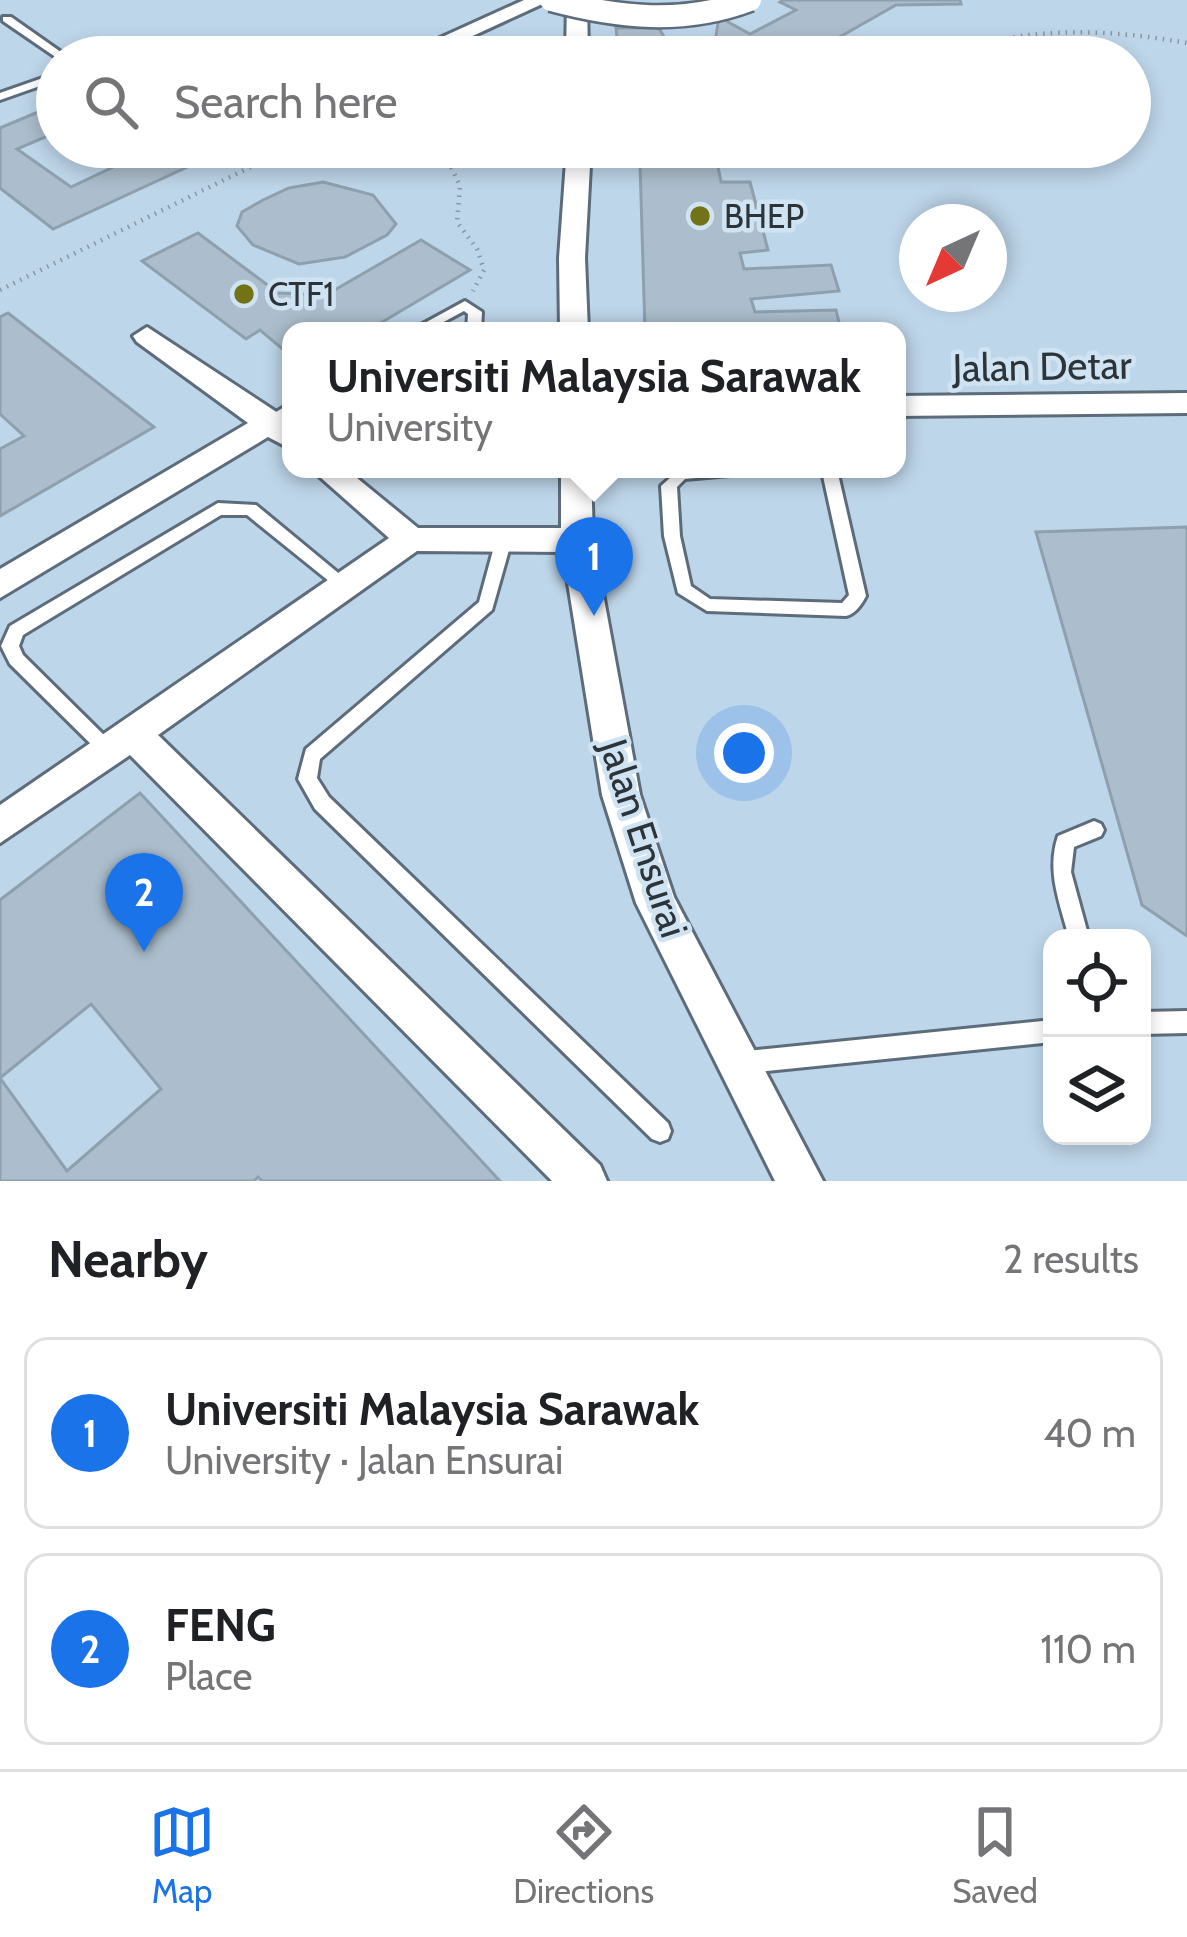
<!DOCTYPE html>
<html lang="en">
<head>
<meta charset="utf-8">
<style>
  body { margin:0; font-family:Cabin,sans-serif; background:#f6f6f6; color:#202124 }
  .controls { position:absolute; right:36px; bottom:36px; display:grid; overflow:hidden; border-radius:24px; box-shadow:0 6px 18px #0003 }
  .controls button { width:108px; height:108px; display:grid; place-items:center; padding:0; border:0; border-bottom:3px solid #e0e0e0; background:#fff; color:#202124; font:60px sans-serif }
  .compass { position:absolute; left:899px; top:204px; width:108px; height:108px; border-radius:50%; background:#fff; box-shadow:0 6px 18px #0003; rotate:224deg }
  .you { position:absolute; left:744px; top:753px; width:42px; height:42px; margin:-30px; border:9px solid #fff; border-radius:50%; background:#1a73e8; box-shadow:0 0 0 18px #1a73e833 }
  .badge { display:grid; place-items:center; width:78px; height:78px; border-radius:50%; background:#1a73e8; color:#fff; font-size:39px; font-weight:700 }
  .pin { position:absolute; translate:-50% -99px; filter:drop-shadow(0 3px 6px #0008) }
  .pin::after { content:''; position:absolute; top:63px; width:42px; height:36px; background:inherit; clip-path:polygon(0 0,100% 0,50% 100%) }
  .popup { position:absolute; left:282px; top:322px; width:624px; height:156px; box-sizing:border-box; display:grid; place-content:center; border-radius:24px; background:#fff; filter:drop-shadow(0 3px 9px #0005); font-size:39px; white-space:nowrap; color:#757577 }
  .popup b { font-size:45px; color:#202124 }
  .popup::after { content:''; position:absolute; left:50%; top:100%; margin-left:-24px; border:24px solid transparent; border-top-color:#fff }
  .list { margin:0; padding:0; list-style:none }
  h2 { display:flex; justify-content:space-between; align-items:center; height:156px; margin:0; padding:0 48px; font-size:51px }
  h2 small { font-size:39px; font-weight:400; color:#757577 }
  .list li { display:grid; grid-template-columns:78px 1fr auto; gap:36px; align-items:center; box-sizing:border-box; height:192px; margin:0 24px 24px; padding:0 24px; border:3px solid #e0e0e0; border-radius:24px }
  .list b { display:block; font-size:45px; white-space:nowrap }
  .list p { margin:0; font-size:39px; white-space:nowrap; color:#757577 }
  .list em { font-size:39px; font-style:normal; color:#757577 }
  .icon { flex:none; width:66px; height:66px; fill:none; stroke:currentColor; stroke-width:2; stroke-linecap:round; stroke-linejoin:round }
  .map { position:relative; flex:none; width:1187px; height:1181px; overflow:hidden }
  .search { position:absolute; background:#fff; box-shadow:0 6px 18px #0003; left:36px; right:36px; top:36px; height:132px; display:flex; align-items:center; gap:30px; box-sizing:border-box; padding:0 42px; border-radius:66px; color:#757577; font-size:45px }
  .sheet { height:588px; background:#fff }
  nav { display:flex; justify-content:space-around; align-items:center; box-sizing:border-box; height:168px; border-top:3px solid #e0e0e0; background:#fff; font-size:33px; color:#757577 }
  nav a { display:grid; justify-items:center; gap:6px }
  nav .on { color:#1a73e8 }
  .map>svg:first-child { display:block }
</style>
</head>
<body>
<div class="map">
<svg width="1187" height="1181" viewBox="0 0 1187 1181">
  <rect width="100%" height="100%" fill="#d0e3f2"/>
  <path fill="#bed6ea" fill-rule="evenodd" d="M0 0H1187V1181H0ZM57 57H1130V147H57ZM917 222H989V294H917ZM291 331H897V469H291ZM1052 938H1142V1136H1052Z"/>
  <g fill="#acbecd" stroke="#8ea0ae" stroke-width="3">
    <polygon points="960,0 961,4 896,5 815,51 816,57 619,57 616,28 659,28 670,48 714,48 719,17 750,34 796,10 780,2 783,0"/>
    <polygon points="57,104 57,132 17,149 71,187 111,168 79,147 154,147 185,168 53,229 0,188 0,128"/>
    <polygon points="717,162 721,182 750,182 768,250 740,253 744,269 831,265 839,291 751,299 755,312 836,310 841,331 645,331 640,164"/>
    <polygon points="323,182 373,195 396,224 387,235 345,257 299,264 253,245 237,226 242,212 263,200 289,188"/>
    <polygon points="198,233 278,293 326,295 421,240 470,270 367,331 291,331 291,356 260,330 246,339 142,261"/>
    <polygon points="8,313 154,427 0,516 0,449 24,436 0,414 0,317"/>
    <polygon points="1187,527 1187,936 1142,905 1036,532"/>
    <polygon points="140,793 500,1181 262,1181 258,1177 254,1181 0,1181 0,1078 67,1171 161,1089 91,1004 0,1078 0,900"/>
  </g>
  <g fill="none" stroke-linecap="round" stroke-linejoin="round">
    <g stroke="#5c6c7a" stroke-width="6">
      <g id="service">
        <polygon points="3,17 11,17 68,57 57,58 3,21"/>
        <polygon points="57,73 57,80 0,100 0,93"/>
        <polygon points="465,301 482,312 481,331 467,331 468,314 464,311 427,331 410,331"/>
        <polygon points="291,403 291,415 276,426 266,426 264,422 266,418"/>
        <path d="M680 469H749L741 474 685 479 677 487 680 536 691 586 710 599 842 603 849 595 823 476 817 469H834L838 474 866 596C862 604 855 614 846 616L707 611 678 593 664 536 661 486Z"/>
        <polygon points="218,503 256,505 354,586 352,590 340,590 247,515 221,515 23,635 19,646 23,655 115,746 118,751 115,756 109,759 103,756 10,664 1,646 10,626"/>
        <polygon points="503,537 511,543 492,610 320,759 317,778 329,797 668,1123 671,1131 668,1139 660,1142 652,1139 315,809 298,779 306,749 479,602 495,543"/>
        <path d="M1094 821 1101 824 1104 830 1101 836 1074 847 1071 872 1089 938H1069C1060 903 1046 871 1058 836Z"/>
        <polygon points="1187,1011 1187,1033 1142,1034 1142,1012"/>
        <polygon points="1052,1020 1052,1042 738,1074 730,1071 727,1063 730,1055 738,1052"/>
      </g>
    </g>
    <g stroke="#5c6c7a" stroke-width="6">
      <g id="minor">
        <polygon points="524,0 551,0 427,57 398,57"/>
        <polygon points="567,0 587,0 588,57 566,57"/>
        <polygon points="567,147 591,147 585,258 588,331 560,331 559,258"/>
        <polygon points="147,327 281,415 291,424 291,449 268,437 0,598 0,569 248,423 137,342 133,336"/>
        <polygon points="1187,393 1187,413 897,416 897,396"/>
        <polygon points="311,469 346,469 418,528 561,528 561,469 591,469 593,539 640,795 674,897 823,1181 775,1181 636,903 602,795 563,552 417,551 158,735 600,1165 607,1181 552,1181 130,755 0,843 0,805 389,538"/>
      </g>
    </g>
    <g stroke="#8896a1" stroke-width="4.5" stroke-dasharray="1.5 6" stroke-linecap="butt">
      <path d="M962 48C1038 27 1110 29 1187 43"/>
      <path d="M908 57 907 48C929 36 951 38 968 57"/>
      <polyline points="442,147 460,186 457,222 477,249 484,270 473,291"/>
      <polyline points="0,290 291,147"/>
    </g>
    <use href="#service" fill="#fff" fill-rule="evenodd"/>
    <use href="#minor" fill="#fff" fill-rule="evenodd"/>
    <g stroke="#5c6c7a" stroke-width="27" stroke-linecap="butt">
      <path id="minor-bridge" d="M551 0C618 18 684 25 750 0"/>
    </g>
    <use href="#minor-bridge" stroke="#fff" stroke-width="22"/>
  </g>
  <g fill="#727216" stroke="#d0e3f2" stroke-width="4.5">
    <circle cx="700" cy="216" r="12"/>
    <circle cx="244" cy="294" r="12"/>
  </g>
  <g text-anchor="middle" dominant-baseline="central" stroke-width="9" stroke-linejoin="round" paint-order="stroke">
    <g font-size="33" fill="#2c3339" stroke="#d0e3f2" text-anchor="start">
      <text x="724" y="216">BHEP</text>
      <text x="268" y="294">CTF1</text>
    </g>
    <g font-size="39" fill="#2c3339" stroke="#d0e3f2">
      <text transform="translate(1042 366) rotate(-1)">Jalan Detar</text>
      <text transform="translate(644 838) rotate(72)">Jalan Ensurai</text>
    </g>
  </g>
</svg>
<div class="controls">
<button><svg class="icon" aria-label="locate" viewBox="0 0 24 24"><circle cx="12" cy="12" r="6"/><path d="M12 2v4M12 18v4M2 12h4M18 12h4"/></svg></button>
<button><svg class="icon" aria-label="layers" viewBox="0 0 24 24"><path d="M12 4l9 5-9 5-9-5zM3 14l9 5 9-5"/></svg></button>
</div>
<svg class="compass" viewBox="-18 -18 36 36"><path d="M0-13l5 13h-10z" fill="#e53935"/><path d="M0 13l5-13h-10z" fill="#757577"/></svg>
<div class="you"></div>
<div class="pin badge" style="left:594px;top:616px">1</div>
<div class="popup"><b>Universiti Malaysia Sarawak</b>University</div>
<div class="pin badge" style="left:144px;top:952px">2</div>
<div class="search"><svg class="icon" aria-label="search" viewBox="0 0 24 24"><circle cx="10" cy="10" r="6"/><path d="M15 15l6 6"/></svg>Search here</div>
</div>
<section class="sheet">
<h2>Nearby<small>2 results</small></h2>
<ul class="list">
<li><span class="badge">1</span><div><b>Universiti Malaysia Sarawak</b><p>University · Jalan Ensurai</p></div><em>40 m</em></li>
<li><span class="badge">2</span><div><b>FENG</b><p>Place</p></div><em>110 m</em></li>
</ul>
</section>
<nav>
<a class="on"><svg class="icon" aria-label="map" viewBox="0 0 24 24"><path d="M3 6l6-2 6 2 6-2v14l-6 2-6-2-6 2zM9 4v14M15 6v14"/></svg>Map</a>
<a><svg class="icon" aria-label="directions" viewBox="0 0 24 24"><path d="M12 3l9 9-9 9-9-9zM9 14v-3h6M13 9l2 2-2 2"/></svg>Directions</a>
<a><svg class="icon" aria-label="saved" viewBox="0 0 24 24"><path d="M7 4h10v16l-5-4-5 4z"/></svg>Saved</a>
</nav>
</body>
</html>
